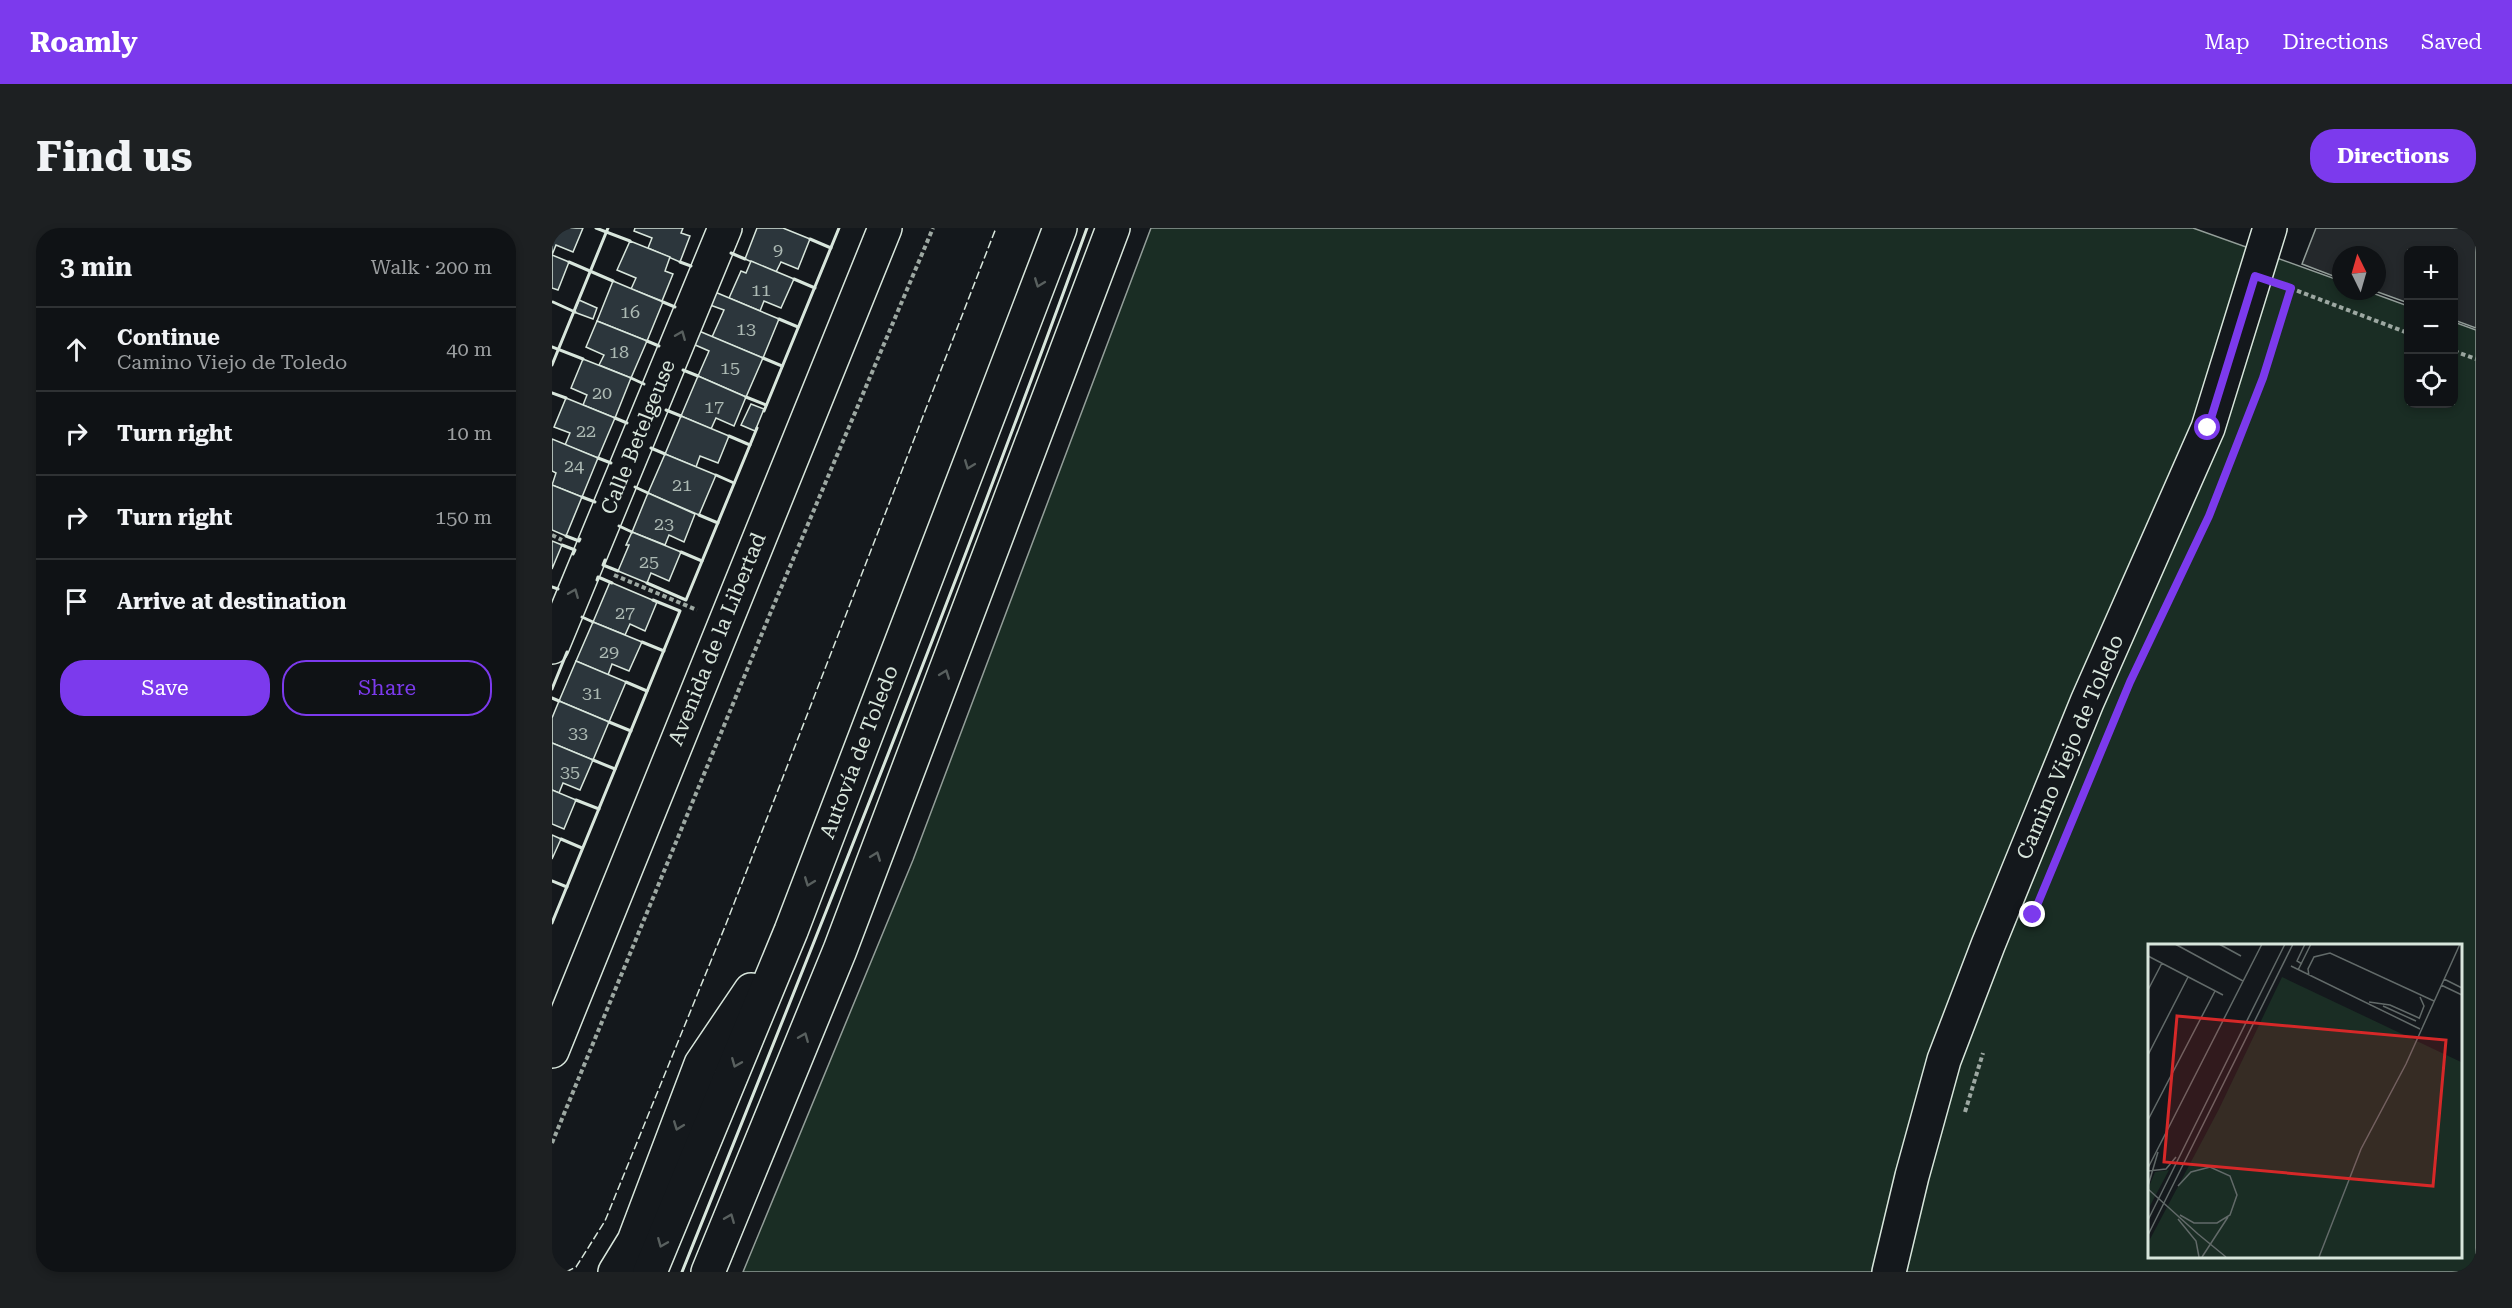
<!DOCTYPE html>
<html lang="en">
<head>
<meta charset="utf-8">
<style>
  body { margin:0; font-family:"Roboto Serif",serif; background:#1d2022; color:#f1f3f6 }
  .controls { position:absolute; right:18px; top:18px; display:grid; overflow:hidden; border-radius:12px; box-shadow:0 3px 9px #0003 }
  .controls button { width:54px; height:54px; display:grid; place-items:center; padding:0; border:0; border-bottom:2px solid #2f3234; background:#0f1215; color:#f1f3f6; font:30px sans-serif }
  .compass { position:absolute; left:1780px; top:18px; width:54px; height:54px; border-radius:50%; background:#0f1215; box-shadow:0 3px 9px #0003; rotate:355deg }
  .stop { position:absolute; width:18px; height:18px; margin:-14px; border:4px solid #7c3aed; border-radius:50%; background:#fff }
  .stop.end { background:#7c3aed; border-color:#fff; box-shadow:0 2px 6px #0008 }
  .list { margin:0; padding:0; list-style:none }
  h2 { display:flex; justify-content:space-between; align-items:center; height:78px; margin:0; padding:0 24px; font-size:26px }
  h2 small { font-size:20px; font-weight:400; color:#9b9ea0 }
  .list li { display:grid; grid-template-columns:39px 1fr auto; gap:18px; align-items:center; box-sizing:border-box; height:84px; padding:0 24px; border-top:2px solid #2f3234 }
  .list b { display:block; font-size:22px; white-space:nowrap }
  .list p { margin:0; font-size:20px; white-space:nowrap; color:#9b9ea0 }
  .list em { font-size:20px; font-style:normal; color:#9b9ea0 }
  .actions { display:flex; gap:12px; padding:18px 24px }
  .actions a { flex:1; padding:14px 0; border:2px solid #7c3aed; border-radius:24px; text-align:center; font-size:21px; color:#7c3aed }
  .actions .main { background:#7c3aed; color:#fff }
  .icon { flex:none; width:33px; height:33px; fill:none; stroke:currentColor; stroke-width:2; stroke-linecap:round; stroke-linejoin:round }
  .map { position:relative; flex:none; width:1924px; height:1044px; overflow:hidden; border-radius:24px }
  header { display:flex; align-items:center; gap:36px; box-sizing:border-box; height:84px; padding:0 30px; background:#7c3aed; color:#fff }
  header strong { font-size:28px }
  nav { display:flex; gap:33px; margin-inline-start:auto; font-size:21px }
  .intro { display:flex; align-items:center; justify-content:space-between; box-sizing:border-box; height:144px; padding:0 36px }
  h1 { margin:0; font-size:42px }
  .button { padding:15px 27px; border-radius:24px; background:#7c3aed; color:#fff; font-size:21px; font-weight:700 }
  main { display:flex; gap:36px; padding:0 36px }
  aside { flex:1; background:#0f1215; border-radius:24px; box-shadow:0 3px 9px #0003 }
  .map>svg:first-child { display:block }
</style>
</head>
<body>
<header>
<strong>Roamly</strong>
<nav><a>Map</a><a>Directions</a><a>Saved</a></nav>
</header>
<div class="intro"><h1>Find us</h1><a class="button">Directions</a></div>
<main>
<aside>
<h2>3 min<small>Walk · 200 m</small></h2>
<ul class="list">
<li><svg class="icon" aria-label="ahead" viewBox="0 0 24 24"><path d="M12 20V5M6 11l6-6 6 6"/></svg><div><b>Continue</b><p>Camino Viejo de Toledo</p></div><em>40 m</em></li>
<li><svg class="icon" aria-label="right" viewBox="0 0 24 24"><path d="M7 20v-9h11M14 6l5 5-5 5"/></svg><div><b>Turn right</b></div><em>10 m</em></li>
<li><svg class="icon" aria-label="right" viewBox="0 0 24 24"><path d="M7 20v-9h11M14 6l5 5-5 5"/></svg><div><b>Turn right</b></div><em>150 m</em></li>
<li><svg class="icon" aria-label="arrive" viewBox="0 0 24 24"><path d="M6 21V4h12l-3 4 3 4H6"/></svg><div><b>Arrive at destination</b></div></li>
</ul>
<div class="actions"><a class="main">Save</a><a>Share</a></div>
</aside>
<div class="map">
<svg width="1924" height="1044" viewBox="0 0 1924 1044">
  <rect width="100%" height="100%" fill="#14181c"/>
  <path fill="#1a2d24" stroke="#939e99" stroke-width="1.5" fill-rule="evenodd" d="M599 0H1641L1789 53V63H1815L1856 78V176H1902V94L1924 102V1044H191L361 632ZM1597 717H1908V1028H1597Z"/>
  <polygon fill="#24282b" stroke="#939e99" stroke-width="1.5" points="1764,0 1924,0 1924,100 1902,92 1902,22 1856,22 1856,75 1823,63 1825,63 1825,27 1789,27 1789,51 1750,36"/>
  <g fill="#2c363c" stroke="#d8e6dc" stroke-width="1.5">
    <polygon points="0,0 31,0 21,24 4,17 0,27"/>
    <polygon points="83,0 131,0 129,5 138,8 128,34 96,20 100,10 82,3"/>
    <polygon points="205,0 231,0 258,11 246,41 229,34 224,44 193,31"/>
    <polygon points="78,13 118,29 113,43 121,46 110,73 79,61 84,50 65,42"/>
    <polygon points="0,27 17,34 6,62 0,60"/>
    <polygon points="199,33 242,51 229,80 212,73 208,83 177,70 189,43 194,45"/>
    <polygon points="61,53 111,74 95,113 45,93"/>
    <polygon points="163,64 227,91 211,130 160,109 172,82 158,77"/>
    <polygon points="27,72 45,80 41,91 22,84"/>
    <polygon points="45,93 95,113 79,150 47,137 52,127 34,119"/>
    <polygon points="147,103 211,130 194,169 146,148 157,123 141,116"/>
    <polygon points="31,131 79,150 63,190 31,177 35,167 19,160"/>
    <polygon points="146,148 194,169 182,198 164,190 159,201 129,188"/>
    <polygon points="14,170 63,190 46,230 13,217 18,205 2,199"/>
    <polygon points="199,176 212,181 203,203 189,197"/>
    <polygon points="129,188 177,208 166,235 148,228 144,239 113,226"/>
    <polygon points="0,211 46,230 30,269 0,257 4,245 0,243"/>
    <polygon points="113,226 164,247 147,287 96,265"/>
    <polygon points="0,257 30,269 14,308 0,302"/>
    <polygon points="96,265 143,286 132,314 117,307 113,317 80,304"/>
    <polygon points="80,304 129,324 117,353 99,345 95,355 66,343 77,317 74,317"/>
    <polygon points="0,313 10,317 0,341"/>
    <polygon points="58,354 105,374 93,403 78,396 73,407 41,394"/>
    <polygon points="41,394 90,414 77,443 60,436 56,447 24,433"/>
    <polygon points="24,433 74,454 57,494 7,473"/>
    <polygon points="7,473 57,494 41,532 0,515 0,490"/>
    <polygon points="0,515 41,532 28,562 11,555 7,565 0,562"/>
    <polygon points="0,562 24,572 12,601 0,596"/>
    <polygon points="0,607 9,611 0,631"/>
  </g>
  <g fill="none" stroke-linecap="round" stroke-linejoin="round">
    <g stroke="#d8e6dc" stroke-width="36">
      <g id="minor">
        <polyline points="0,419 173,0"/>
        <polyline points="0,823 333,0"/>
        <polyline points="1337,1044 1360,948 1392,832 1436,717 1535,474 1656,200 1718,0"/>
      </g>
    </g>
    <g stroke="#d8e6dc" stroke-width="36">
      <g id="highway">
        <polyline points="63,1044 82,1013 149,836 199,762"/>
        <polyline points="98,1044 239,703 508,0"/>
        <polyline points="156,1044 288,722 561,0"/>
      </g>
    </g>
    <g stroke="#9da8a2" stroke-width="4" stroke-dasharray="4.5 3" stroke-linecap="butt">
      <polyline points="1738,60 1856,105"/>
      <polyline points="1902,123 1924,131"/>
      <polyline points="1692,198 1711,150 1739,60 1734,57"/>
      <polyline points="0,307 10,312"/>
      <polyline points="62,347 145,382"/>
      <polyline points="1624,358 1657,288 1677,236"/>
      <polyline points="1413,884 1431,825"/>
      <polyline points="0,915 218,386 381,0"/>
    </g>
    <use href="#minor" stroke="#14181c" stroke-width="33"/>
    <use href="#highway" stroke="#14181c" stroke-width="33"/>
    <polyline stroke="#d8e6dc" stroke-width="1.5" stroke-dasharray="8 3" stroke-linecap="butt" points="14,1044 24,1039 53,993 174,696 444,0"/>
    <g stroke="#d8e6dc" stroke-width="3">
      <polyline points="44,0 78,13"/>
      <polyline points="258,11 279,20"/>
      <polyline points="179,25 193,31"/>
      <polyline points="17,34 61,53"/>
      <polyline points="128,34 139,38"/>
      <polyline points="242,51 263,60"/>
      <polyline points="1,74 23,84"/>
      <polyline points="111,74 123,79"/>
      <polyline points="227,91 246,99"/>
      <polyline points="95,113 107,118"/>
      <polyline points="0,119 31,131"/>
      <polyline points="211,130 230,138"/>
      <polyline points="0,137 56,0"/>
      <polyline points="131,142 146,148"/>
      <polyline points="79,150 92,156"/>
      <polyline points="0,165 14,170"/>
      <polyline points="194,169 214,177"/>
      <polyline points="114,182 129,188"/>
      <polyline points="212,183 287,0"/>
      <polyline points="63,190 75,195"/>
      <polyline points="177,208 198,217"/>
      <polyline points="99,220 113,226"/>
      <polyline points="46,230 59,235"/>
      <polyline points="164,247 182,255"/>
      <polyline points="83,259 96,265"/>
      <polyline points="30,269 43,274"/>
      <polyline points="147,287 166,295"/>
      <polyline points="67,298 80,304"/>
      <polyline points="14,308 27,313 28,311"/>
      <polyline points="10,317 23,322 21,326"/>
      <polyline points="129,324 150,333"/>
      <polyline points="53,332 51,337 66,343"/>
      <polyline points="45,352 46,349 60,355"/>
      <polyline points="95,355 134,372 205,200"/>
      <polyline points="0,359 6,361"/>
      <polyline points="30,389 41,394"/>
      <polyline points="90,414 112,423"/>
      <polyline points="74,454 95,463"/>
      <polyline points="0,461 15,424"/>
      <polyline points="0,470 7,473"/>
      <polyline points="57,494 79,503"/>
      <polyline points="41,532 63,541"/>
      <polyline points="24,572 47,581"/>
      <polyline points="9,611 30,620"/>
      <polyline points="0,653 15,659"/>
      <polyline points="0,695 128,383 101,372"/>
      <path d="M130 1044C269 698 408 351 535 0"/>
    </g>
  </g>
  <defs><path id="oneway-chevron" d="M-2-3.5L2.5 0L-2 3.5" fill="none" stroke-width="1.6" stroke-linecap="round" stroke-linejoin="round" transform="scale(1.5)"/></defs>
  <g stroke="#59605f">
    <use href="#oneway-chevron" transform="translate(487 55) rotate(111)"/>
    <use href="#oneway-chevron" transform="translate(129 107) rotate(-68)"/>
    <use href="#oneway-chevron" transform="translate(417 237) rotate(111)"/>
    <use href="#oneway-chevron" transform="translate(22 365) rotate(-68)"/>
    <use href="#oneway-chevron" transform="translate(393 446) rotate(-69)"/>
    <use href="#oneway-chevron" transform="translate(324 628) rotate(-69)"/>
    <use href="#oneway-chevron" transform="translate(257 654) rotate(111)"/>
    <use href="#oneway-chevron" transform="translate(252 809) rotate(-68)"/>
    <use href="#oneway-chevron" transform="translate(184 835) rotate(112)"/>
    <use href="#oneway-chevron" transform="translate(126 898) rotate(111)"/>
    <use href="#oneway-chevron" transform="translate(178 990) rotate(-68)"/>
    <use href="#oneway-chevron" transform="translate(110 1015) rotate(112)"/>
  </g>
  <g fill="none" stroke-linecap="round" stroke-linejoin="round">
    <polyline stroke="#7c3aed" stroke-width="8" points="1481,687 1578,454 1657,288 1711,150 1739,60 1703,48 1656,200"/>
  </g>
  <g text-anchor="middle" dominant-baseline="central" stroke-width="4.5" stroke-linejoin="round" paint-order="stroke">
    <g font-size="18" fill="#adbab4">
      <text x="226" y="21">9</text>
      <text x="209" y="61">11</text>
      <text x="78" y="83">16</text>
      <text x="194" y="100">13</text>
      <text x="67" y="123">18</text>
      <text x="178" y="139">15</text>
      <text x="50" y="164">20</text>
      <text x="162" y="178">17</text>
      <text x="34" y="202">22</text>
      <text x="22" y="237">24</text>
      <text x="130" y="256">21</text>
      <text x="112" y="295">23</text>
      <text x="97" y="333">25</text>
      <text x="73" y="384">27</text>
      <text x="57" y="423">29</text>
      <text x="40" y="464">31</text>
      <text x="26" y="504">33</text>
      <text x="18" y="543">35</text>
    </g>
    <g font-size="21" fill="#d8e6dc" stroke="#14181c">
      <text transform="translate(86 209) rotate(-68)">Calle Betelgeuse</text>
      <text transform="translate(165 411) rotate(-68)">Avenida de la Libertad</text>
      <text transform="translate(1518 519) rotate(-67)">Camino Viejo de Toledo</text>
      <text transform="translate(307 524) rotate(-69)">Autovía de Toledo</text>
    </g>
  </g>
  <g transform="translate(1596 716)">
    <rect width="314" height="314" fill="#14181c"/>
    <path d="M134 33 313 118V313H0V299L71 165ZM21 226 3 260 0 266V245L7 228Z" fill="#1a2d24"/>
    <path fill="none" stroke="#626a69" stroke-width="1.5" d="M27 0 95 37M71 0 93 12M0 12 75 51M154 20 149 17 157 0M143 22 272 85M150 26 163 0M161 32 160 25 166 13 182 9 286 57M296 35 314 44M293 41 314 51M0 46 14 19M221 58 242 61 271 74M235 62 268 77M271 75 276 62 272 53M0 111 40 33M0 176 67 47M0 224 114 0M0 227 18 225 28 213M0 242 10 208M30 242 43 228 62 223 82 232 89 251 82 271 69 279H46L32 271M0 245 50 290M30 275 48 297 51 313M0 276 137 0M50 290 78 313M0 291 145 0M54 313 80 273M171 313 213 205 258 120 312 0"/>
    <path fill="#d62828" fill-opacity="0.15" stroke="#d62828" stroke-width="3" d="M29 72 298 96 285 242 16 218Z"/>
    <rect width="314" height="314" fill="none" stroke="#d8e6dc" stroke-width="3"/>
  </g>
</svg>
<div class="controls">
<button>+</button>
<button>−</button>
<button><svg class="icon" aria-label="locate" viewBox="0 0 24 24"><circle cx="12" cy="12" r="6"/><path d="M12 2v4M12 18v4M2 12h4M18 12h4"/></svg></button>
</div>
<svg class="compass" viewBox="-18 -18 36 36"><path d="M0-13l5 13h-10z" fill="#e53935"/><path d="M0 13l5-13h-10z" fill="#9b9ea0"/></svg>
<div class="stop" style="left:1656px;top:200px"></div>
<div class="stop end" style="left:1481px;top:687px"></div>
</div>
</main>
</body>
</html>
